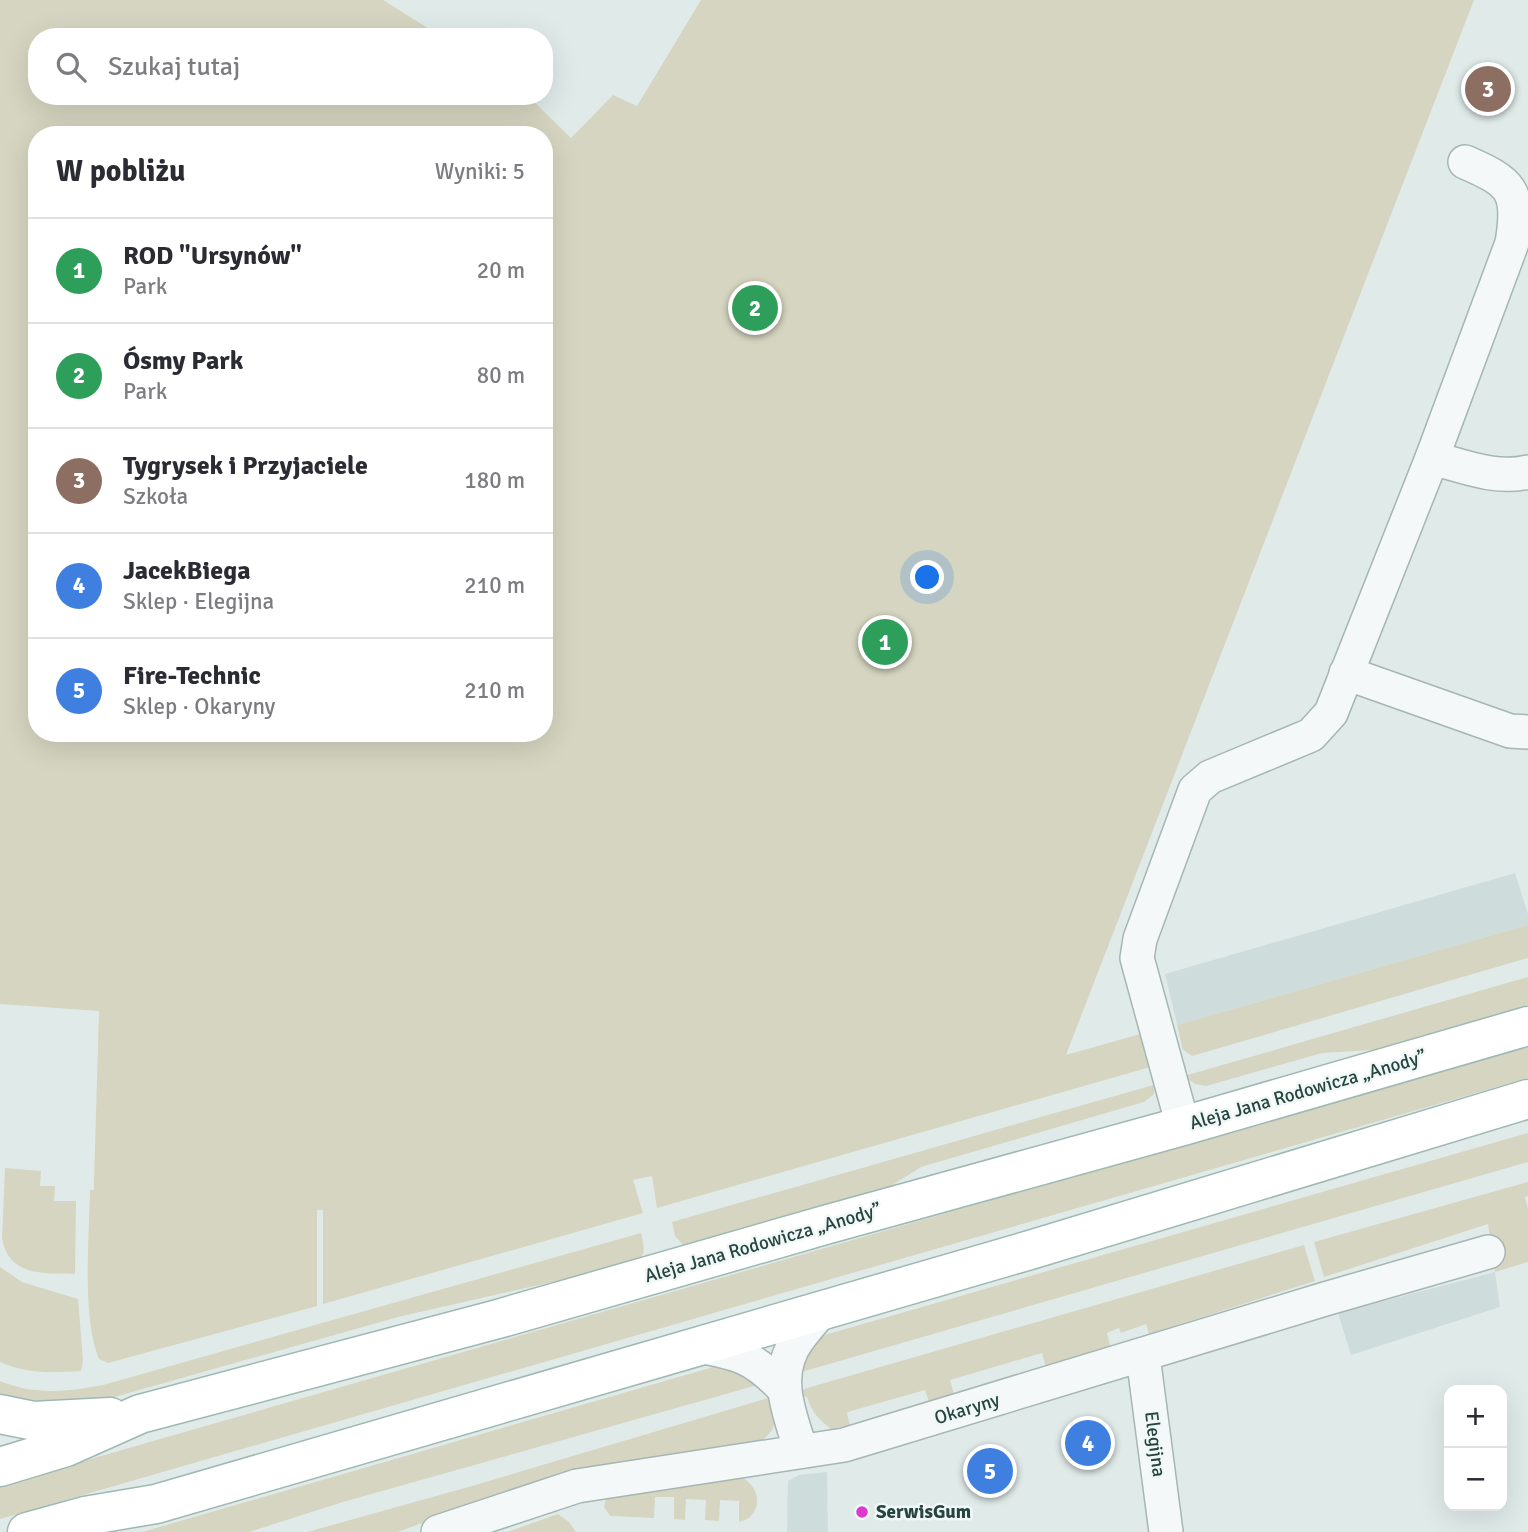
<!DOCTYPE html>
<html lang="pl">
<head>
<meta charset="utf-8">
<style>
  body { margin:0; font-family:Signika,sans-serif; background:#f2f2f3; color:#2b2b33 }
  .controls { position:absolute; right:21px; bottom:21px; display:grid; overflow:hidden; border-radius:14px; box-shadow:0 7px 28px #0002 }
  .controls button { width:63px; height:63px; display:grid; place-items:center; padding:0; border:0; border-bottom:2px solid #e1e1e2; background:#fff; color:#2b2b33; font:35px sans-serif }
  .you { position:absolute; left:928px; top:578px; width:24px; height:24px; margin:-18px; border:5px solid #fff; border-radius:50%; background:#1a73e8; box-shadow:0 0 0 10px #1a73e833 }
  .badge { display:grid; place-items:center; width:46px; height:46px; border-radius:50%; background:#111827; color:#fff; font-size:23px; font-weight:700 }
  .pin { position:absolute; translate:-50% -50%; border:4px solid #fff; box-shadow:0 2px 7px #0006 }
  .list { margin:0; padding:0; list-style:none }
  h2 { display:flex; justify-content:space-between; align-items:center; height:91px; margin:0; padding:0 28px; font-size:30px }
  h2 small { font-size:23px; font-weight:400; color:#7c7c81 }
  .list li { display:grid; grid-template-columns:46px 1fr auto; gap:21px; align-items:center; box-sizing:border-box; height:105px; padding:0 28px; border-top:2px solid #e1e1e2 }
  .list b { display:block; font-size:26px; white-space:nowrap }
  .list p { margin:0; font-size:23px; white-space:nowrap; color:#7c7c81 }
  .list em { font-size:23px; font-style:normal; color:#7c7c81 }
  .icon { flex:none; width:38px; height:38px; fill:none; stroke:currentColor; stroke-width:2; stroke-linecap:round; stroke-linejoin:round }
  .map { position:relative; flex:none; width:1528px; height:1532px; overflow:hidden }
  .search { position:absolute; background:#fff; box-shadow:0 7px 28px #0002; left:28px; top:28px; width:525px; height:77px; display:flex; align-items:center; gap:18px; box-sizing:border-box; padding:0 24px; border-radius:28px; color:#7c7c81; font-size:26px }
  .panel { position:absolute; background:#fff; box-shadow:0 7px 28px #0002; left:28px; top:126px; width:525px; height:616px; border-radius:28px }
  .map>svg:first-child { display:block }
</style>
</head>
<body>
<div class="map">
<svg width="1528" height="1532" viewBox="0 0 1528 1532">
  <rect width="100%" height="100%" fill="#e0ebe9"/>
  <g fill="#cedddb">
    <polygon points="1515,873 1528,914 1528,925 1177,1025 1165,974"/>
    <polygon points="1495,1272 1500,1307 1351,1355 1338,1313"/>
    <polygon points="827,1472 828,1532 787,1532 788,1481 799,1475"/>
  </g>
  <g fill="#d6d5c1" fill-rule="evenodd">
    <path d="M0 0H383L442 37H37V96H528L571 138 613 95 637 106 701 0H1474L1066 1055 1147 1032 1154 1066 657 1208 652 1176 633 1180 643 1213 323 1304V1210H317V1306L108 1363 99 1359C82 1318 89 1237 90 1190H94V1181L99 1011 0 1004ZM37 135H544V733H37Z"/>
    <polygon points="1528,925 1528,958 1192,1056 1183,1050 1177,1025"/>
    <polygon points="1528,977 1528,1005 1373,1050 1322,1053 1206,1086 1195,1084 1184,1076"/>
    <polygon points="1528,1046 1528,1078 0,1519 0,1485"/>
    <polygon points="1157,1084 1153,1095 1144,1102 921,1167 885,1190 684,1246 675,1236 672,1222"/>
    <polygon points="1528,1133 1528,1162 791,1375 814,1338"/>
    <path d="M5 1168 41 1171 40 1186H55L54 1201H76L75 1274C43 1273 10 1277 2 1239Z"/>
    <polygon points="1528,1182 1528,1196 1525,1197 1528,1209 1528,1262 1495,1272 1488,1224 1324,1277 1314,1242"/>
    <path d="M641 1233C644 1247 647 1253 636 1263L398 1317 104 1400 68 1407 0 1400V1381C34 1395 67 1392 103 1385Z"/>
    <path d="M1304 1245 1315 1281 1149 1334 1146 1324 1121 1333 1119 1328 1107 1333 1110 1346 1046 1367 1042 1353 950 1380 954 1394 929 1402 925 1390 851 1411 847 1413 850 1425 831 1429C818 1419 812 1412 807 1397L799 1396 797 1391Z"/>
    <path d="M0 1267 22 1282 78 1299 83 1360 81 1371C52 1373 27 1374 0 1362Z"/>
    <polygon points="734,1361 765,1383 343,1502 249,1532 142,1532"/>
    <path d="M768 1398C777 1419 779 1429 758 1443L600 1465 510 1490 398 1532H307L472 1486Z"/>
    <path d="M740 1477C762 1485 764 1517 739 1522V1501L720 1500 719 1521 705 1520 706 1500 686 1499 685 1520 674 1519V1497H655L654 1518 610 1516 604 1507 607 1495Z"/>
    <polygon points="558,1514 569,1522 576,1532 507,1532"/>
  </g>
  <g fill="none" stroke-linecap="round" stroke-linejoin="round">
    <g stroke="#a5b6b3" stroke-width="36">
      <g id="minor">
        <path d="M1432 458C1463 466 1496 480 1528 472"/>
        <polyline points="1346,673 1510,731 1528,732"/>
        <path d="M1183 1126 1137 958 1140 939 1195 790 1210 777 1311 735 1331 713 1432 458 1512 243C1521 190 1511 182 1465 162"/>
        <path d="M698 1346C738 1353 754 1357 783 1388"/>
        <polyline points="1143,1356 1166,1532"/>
        <path d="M801 1451C791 1417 775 1383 792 1349 800 1334 813 1321 823 1309"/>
        <polyline points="438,1532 577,1486 844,1445 1325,1299 1488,1252"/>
      </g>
    </g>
    <g stroke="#9eb8b3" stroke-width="41">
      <g id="major">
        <polyline points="0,1414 34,1421 110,1417"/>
        <polyline points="0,1467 66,1447 140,1414 498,1319 825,1225 1183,1126 1528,1026"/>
        <polyline points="27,1532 85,1516 156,1504 1030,1250 1528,1099"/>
      </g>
    </g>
    <use href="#minor" stroke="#f4f8f8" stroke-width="33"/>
    <use href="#major" stroke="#fff" stroke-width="38"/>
  </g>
  <circle fill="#dc39d1" stroke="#f0f8f6" stroke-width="2.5" cx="862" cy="1512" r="7"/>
  <g text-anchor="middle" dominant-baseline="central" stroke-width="5" stroke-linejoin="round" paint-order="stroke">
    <g font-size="19" fill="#274440" stroke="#f0f8f6">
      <text transform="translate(1308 1090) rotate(-16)">Aleja Jana Rodowicza „Anody”</text>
      <text transform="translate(763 1243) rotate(-16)">Aleja Jana Rodowicza „Anody”</text>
      <text transform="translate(967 1409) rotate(-17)">Okaryny</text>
      <text transform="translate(1155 1444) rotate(83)">Elegijna</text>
    </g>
    <g font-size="19" font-weight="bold" fill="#274440" stroke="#f0f8f6" text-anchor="start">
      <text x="876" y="1512">SerwisGum</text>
    </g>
  </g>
</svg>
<div class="controls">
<button>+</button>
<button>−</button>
</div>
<div class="you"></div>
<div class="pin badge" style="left:885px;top:642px;background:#2e9e5b">1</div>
<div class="pin badge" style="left:755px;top:308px;background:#2e9e5b">2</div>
<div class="pin badge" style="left:1488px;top:89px;background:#8d6e63">3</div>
<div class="pin badge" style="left:1088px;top:1443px;background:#3f7fe0">4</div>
<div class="pin badge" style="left:990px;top:1471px;background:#3f7fe0">5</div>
<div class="search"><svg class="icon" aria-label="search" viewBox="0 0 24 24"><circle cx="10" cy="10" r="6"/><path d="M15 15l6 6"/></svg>Szukaj tutaj</div>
<section class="panel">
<h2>W pobliżu<small>Wyniki: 5</small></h2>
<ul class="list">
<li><span class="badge" style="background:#2e9e5b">1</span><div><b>ROD &quot;Ursynów&quot;</b><p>Park</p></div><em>20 m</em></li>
<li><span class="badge" style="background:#2e9e5b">2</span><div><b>Ósmy Park</b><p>Park</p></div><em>80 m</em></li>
<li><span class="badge" style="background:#8d6e63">3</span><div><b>Tygrysek i Przyjaciele</b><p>Szkoła</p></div><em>180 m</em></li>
<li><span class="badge" style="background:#3f7fe0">4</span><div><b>JacekBiega</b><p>Sklep · Elegijna</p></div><em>210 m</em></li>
<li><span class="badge" style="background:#3f7fe0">5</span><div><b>Fire-Technic</b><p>Sklep · Okaryny</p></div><em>210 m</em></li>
</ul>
</section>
</div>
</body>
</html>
